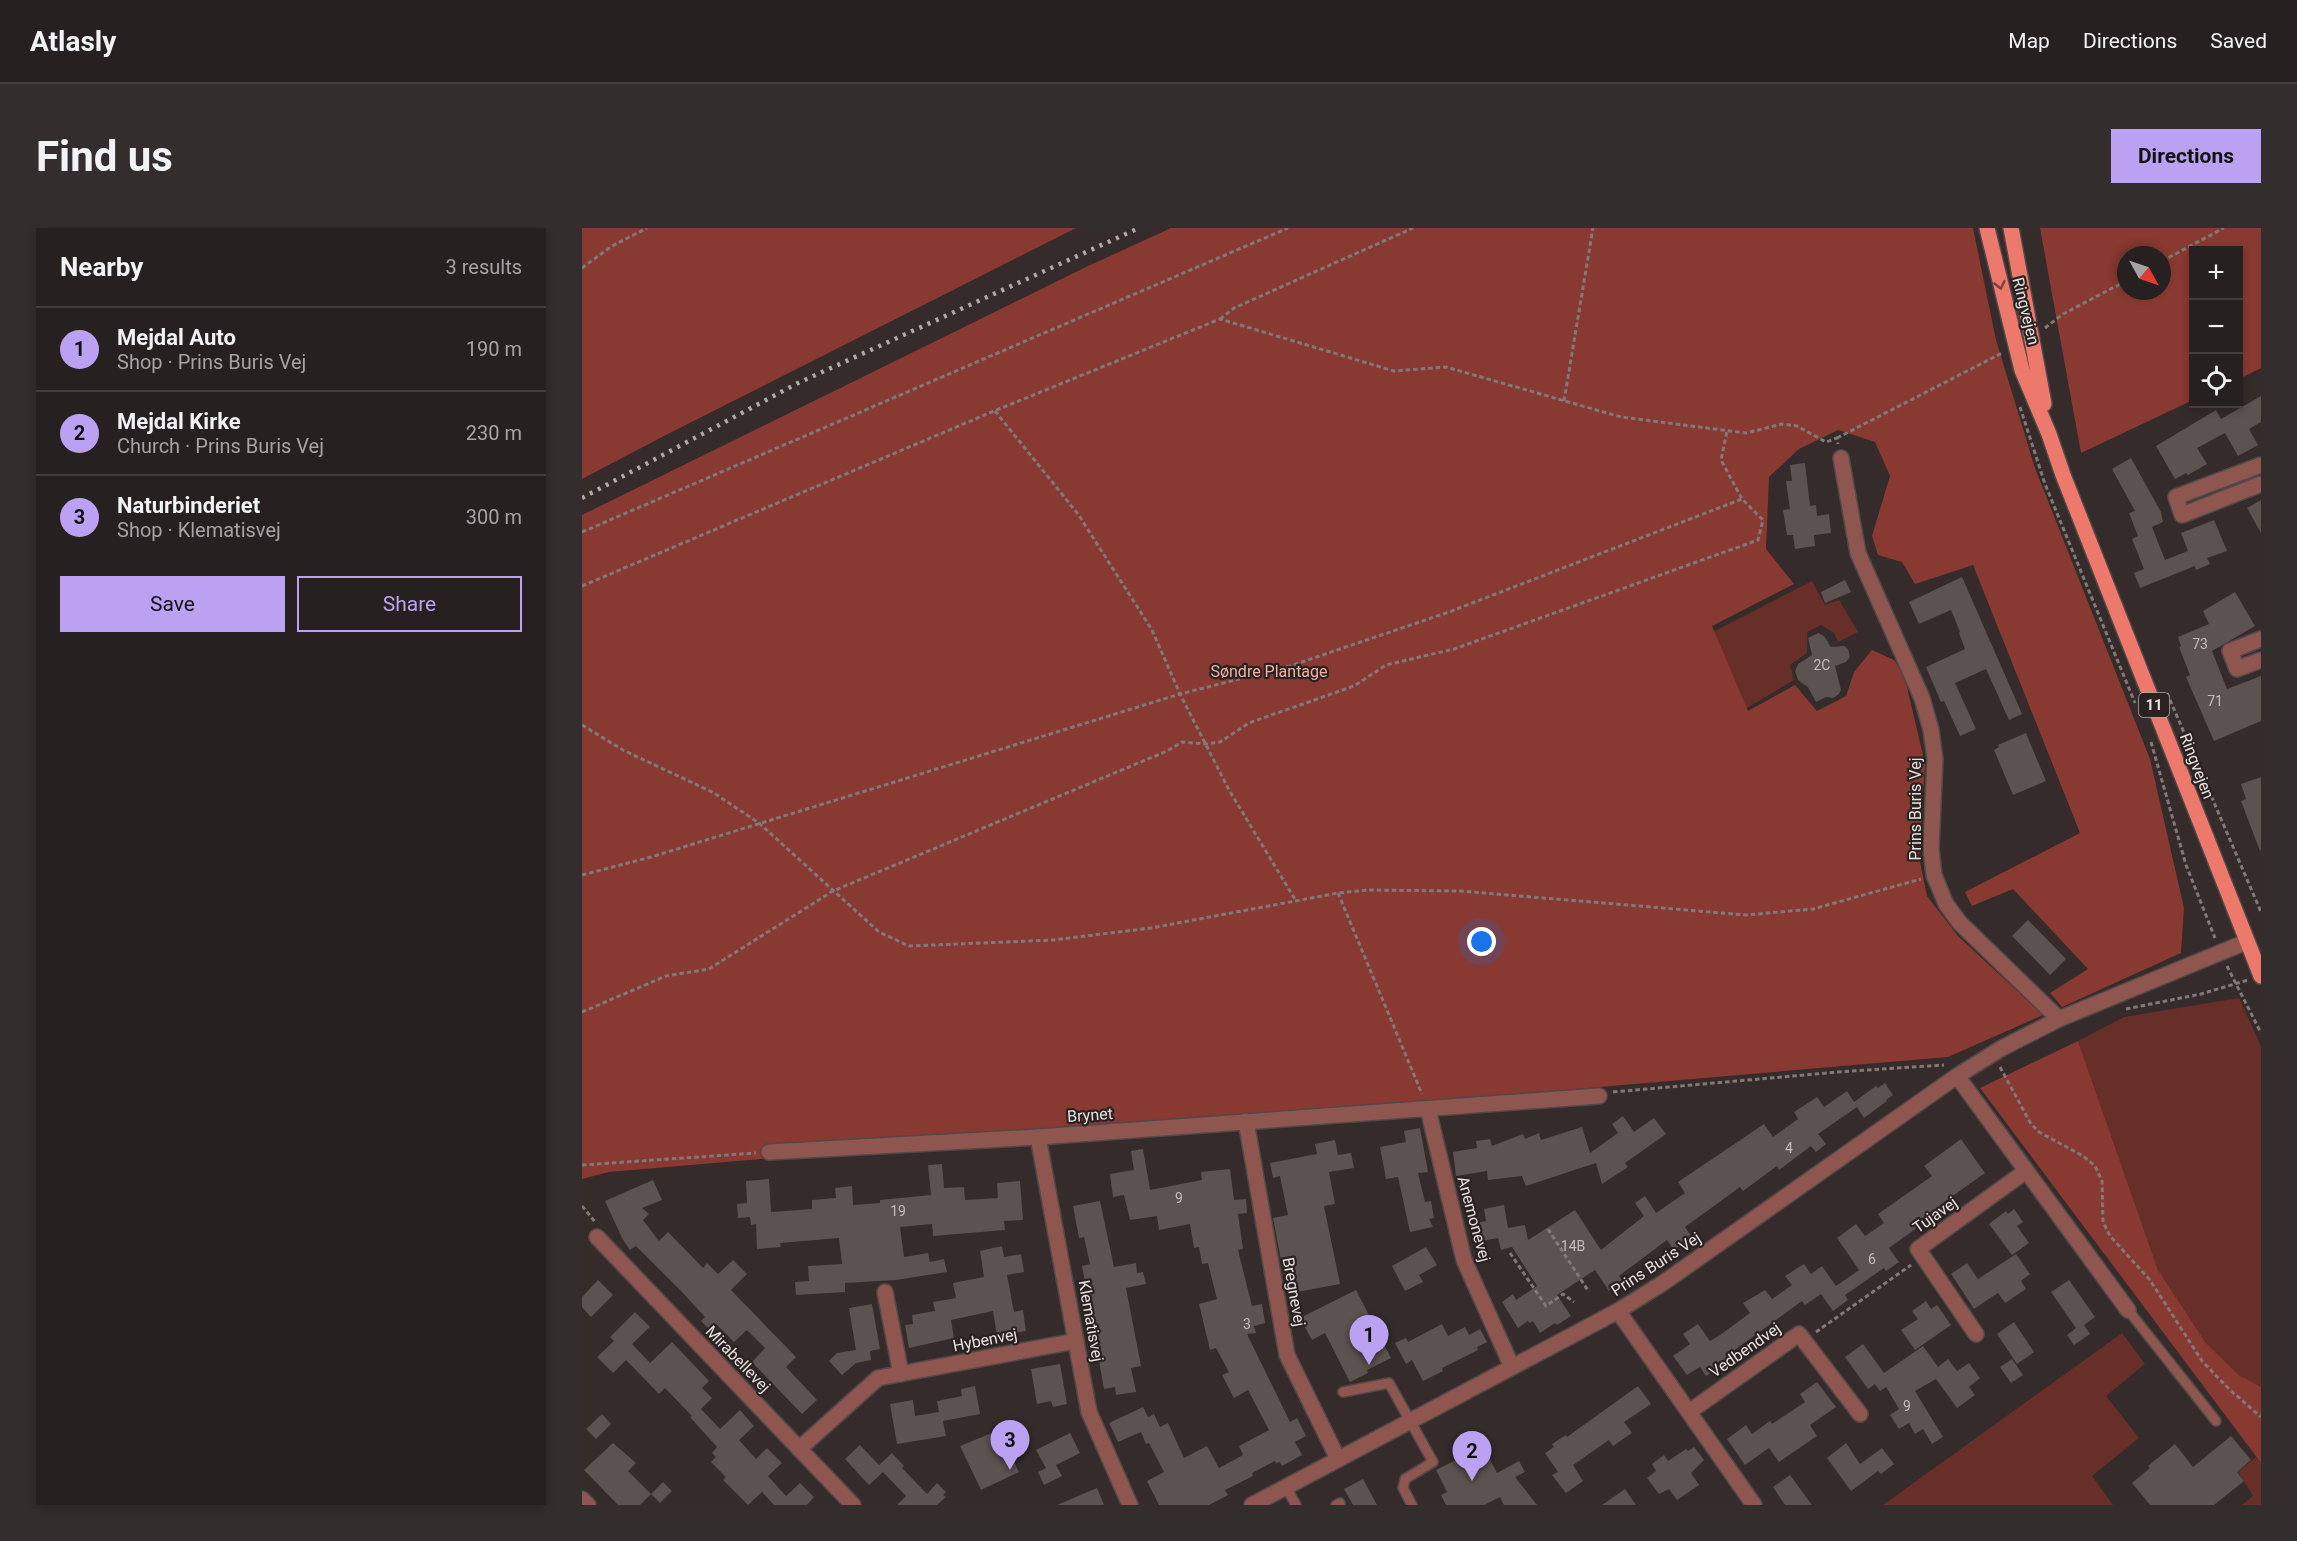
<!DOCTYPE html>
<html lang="en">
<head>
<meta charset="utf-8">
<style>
  body { margin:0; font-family:Roboto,sans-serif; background:#332d2d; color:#f1f3f6 }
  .controls { position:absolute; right:18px; top:18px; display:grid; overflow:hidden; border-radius:0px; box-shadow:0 3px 9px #0003 }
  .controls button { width:54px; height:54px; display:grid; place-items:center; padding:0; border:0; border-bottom:2px solid #433e3e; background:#272020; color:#f1f3f6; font:30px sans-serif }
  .compass { position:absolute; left:1535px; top:18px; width:54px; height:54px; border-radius:50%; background:#272020; box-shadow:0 3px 9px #0003; rotate:130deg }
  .you { position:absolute; left:900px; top:714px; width:21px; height:21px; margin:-15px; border:4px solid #fff; border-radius:50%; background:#1a73e8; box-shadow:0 0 0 9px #1a73e833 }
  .badge { display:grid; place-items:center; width:39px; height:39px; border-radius:50%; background:#bca0f2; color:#111; font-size:20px; font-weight:700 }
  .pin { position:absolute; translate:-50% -50px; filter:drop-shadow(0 2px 3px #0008) }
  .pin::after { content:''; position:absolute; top:32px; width:21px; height:18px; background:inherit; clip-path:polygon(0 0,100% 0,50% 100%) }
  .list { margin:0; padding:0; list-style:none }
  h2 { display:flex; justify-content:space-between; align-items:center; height:78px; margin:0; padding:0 24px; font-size:26px }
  h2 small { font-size:20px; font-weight:400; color:#a4a3a5 }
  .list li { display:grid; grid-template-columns:39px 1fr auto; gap:18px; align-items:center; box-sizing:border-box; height:84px; padding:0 24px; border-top:2px solid #433e3e }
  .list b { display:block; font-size:22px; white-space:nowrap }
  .list p { margin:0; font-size:20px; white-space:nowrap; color:#a4a3a5 }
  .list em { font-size:20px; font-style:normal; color:#a4a3a5 }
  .actions { display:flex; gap:12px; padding:18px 24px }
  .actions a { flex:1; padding:14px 0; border:2px solid #bca0f2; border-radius:0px; text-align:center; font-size:21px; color:#bca0f2 }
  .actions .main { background:#bca0f2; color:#111 }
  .icon { flex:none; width:33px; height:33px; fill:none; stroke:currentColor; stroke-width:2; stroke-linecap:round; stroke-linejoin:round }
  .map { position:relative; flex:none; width:1679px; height:1277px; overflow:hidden; border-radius:0px }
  header { display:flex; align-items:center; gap:36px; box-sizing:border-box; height:84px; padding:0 30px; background:#272020; border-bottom:2px solid #433e3e }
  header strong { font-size:28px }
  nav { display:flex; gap:33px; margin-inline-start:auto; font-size:21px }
  .intro { display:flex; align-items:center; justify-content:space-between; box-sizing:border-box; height:144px; padding:0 36px }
  h1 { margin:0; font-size:42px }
  .button { padding:15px 27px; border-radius:0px; background:#bca0f2; color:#111; font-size:21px; font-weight:700 }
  main { display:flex; gap:36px; padding:0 36px }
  aside { flex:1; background:#272020; border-radius:0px; box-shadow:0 3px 9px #0003 }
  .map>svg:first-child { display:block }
</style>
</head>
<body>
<header>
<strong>Atlasly</strong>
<nav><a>Map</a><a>Directions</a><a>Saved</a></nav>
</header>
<div class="intro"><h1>Find us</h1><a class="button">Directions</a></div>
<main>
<aside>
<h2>Nearby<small>3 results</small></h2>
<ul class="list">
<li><span class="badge">1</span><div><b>Mejdal Auto</b><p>Shop · Prins Buris Vej</p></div><em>190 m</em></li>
<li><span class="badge">2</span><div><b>Mejdal Kirke</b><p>Church · Prins Buris Vej</p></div><em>230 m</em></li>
<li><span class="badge">3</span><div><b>Naturbinderiet</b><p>Shop · Klematisvej</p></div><em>300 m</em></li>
</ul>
<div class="actions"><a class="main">Save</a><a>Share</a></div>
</aside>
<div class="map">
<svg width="1679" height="1277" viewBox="0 0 1679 1277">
  <rect width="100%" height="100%" fill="#342b2a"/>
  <g fill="#682f29">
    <polygon points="1230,353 1243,377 1257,372 1276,404 1256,414 1252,405 1239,397 1225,404 1225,425 1208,437 1212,452 1160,483 1094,423"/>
    <polygon points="1657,770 1679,818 1679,1159 1657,1147 1624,1115 1576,1042 1496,813 1542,789"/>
    <polygon points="1540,1105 1563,1136 1524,1168 1557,1210 1510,1248 1531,1277 1301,1277"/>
    <polygon points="1674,1229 1679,1235 1679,1277 1660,1277 1671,1268 1656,1244"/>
  </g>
  <g fill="#883931" fill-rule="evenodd">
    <polygon points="0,0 494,0 80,209 0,251"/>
    <polygon points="589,0 1391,0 1414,112 1453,240 1568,531 1602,680 1599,725 1480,779 1468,765 1506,741 1431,661 1390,678 1383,664 1498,605 1391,337 1333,356 1320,334 1296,327 1290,308 1308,248 1293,214 1256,202 1217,221 1187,249 1184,321 1212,356 1130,398 1166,483 1213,457 1235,483 1264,468 1272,444 1290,422 1312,432 1322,446 1343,536 1337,629 1345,668 1376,708 1461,787 1366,829 27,944 0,951 0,287 504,39"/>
    <path d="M1458 0H1679V140L1657 151 1656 22H1612L1611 172 1499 225ZM1544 27H1580V63H1544Z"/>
    <polygon points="1496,813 1576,1042 1624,1115 1657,1147 1679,1159 1679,1235 1398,860"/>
  </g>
  <g fill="#5c5250">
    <polygon points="1679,168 1679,194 1667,201 1676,217 1656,228 1643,205 1615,220 1625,236 1606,247 1604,245 1593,251 1574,218 1634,182 1639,191"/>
    <polygon points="1549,230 1579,284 1581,294 1570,299 1583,332 1606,323 1599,305 1632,292 1645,323 1625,330 1628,336 1614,342 1613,338 1558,360 1552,345 1562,341 1550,311 1556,308 1547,285 1553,283 1530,241"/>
    <polygon points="1223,235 1228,278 1234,277 1235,288 1247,286 1249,305 1232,307 1233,318 1213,321 1211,307 1205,307 1201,282 1208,281 1204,253 1210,253 1208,237"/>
    <polygon points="1679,272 1679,305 1665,280"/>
    <polygon points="1380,349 1440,486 1427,492 1404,441 1373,455 1394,501 1378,508 1362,473 1359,474 1344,439 1383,421 1377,405 1378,404 1369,382 1337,396 1327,374"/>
    <polygon points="1263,352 1269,364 1243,375 1239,364"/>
    <polygon points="1653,364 1673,398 1630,423 1645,461 1679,448 1679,493 1632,513 1604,449 1608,447 1597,419 1599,418 1596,409 1627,396 1621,383"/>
    <polygon points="1236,405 1242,408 1249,419 1262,418 1266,421 1268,429 1264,434 1253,438 1259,462 1257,466 1251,470 1244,469 1234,474 1226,459 1216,452 1213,443 1216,436 1230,427 1226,410"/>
    <polygon points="1444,505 1464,553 1431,567 1412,522 1417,519 1416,517"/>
    <polygon points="1679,549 1679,622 1678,623 1659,573 1664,571 1659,556"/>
    <polygon points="1446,692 1484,731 1468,747 1430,708"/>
    <polygon points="1303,855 1311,867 1304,872 1305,873 1282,890 1275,879 1236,906 1244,916 1234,924 1229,918 1197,942 1195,938 1161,963 1158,959 1103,999 1110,1009 1092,1022 1085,1012 1037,1048 1041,1054 1027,1063 1013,1042 975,1067 989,1088 975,1097 973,1095 958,1105 951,1093 948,1095 946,1093 936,1100 920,1074 931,1066 934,1072 955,1058 930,1019 919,1022 916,1010 893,1014 889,996 904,993 902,981 922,977 926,1000 943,997 946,1012 993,982 1019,1022 1062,988 1053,975 1063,968 1074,985 1103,965 1096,954 1182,896 1191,909 1216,891 1212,884 1235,869 1242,879 1265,863 1272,874 1294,858 1296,860"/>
    <polygon points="1041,888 1052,904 1072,890 1084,906 1043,935 1046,939 1020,956 1014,935 944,958 940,948 906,952 905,943 874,948 871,924 895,920 894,913 908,911 910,918 941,906 943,911 957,905 959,912 1000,899 1008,925 1036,905 1030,896"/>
    <polygon points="838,900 846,944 836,945 843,974 849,973 852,990 847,991 851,999 828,1004 816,949 804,951 798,919 824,914 822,903"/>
    <polygon points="1379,911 1403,945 1358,977 1361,981 1307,1020 1317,1034 1304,1043 1302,1040 1263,1067 1266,1072 1251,1083 1239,1066 1223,1077 1220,1073 1150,1124 1153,1128 1124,1148 1118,1139 1105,1147 1091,1128 1108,1116 1101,1106 1116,1096 1128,1113 1138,1107 1168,1085 1161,1075 1183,1062 1190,1071 1210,1057 1203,1048 1222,1036 1229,1046 1240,1038 1254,1058 1277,1042 1255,1010 1274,996 1283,1008 1302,995 1296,986 1350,948 1342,938"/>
    <polygon points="753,912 756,927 769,925 772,940 747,944 753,976 742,978 758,1056 715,1064 712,1047 702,1048 691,990 706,987 698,948 691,950 688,935 735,926 733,916"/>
    <polygon points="561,921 568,962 620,952 619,944 648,941 652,972 664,971 665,985 656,986 661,1021 656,1022 670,1078 680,1076 683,1095 672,1098 674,1105 665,1106 708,1194 715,1190 724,1208 713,1214 720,1227 700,1238 698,1234 694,1235 693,1233 670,1245 671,1248 643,1262 646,1267 627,1277 577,1277 565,1253 582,1244 567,1215 564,1216 559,1204 536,1214 527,1195 561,1179 566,1189 572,1186 578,1199 586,1195 602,1230 625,1218 637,1240 661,1227 657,1218 687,1202 666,1162 652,1170 640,1147 647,1144 634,1120 628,1122 617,1076 635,1071 626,1035 620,1036 617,1019 612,1020 608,996 577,1002 575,988 548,992 542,967 531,969 528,946 552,942 549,923"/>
    <polygon points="360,936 362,960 382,959 383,972 416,970 415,955 438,953 441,992 422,993 423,1002 351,1008 350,996 318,999 322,1029 346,1025 348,1034 362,1031 365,1044 314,1052 263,1055 263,1064 214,1067 213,1054 227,1053 226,1038 260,1036 257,1010 198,1015 199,1019 175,1021 174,996 169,997 168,989 156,990 155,976 165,975 164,953 187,951 189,984 230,981 230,972 254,970 253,960 270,958 271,977 298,975 298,972 349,967 346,937"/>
    <polygon points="71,952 80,972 60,980 67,986 61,992 77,1013 86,1004 121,1040 125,1035 136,1046 151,1032 165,1046 149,1062 214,1129 204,1139 235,1172 220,1186 170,1134 183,1120 165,1102 152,1114 134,1096 128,1102 119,1093 123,1089 100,1064 54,1018 48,1022 41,1012 23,973"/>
    <polygon points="518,973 532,1039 554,1035 555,1045 561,1044 564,1056 544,1060 559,1138 549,1140 554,1164 534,1167 533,1159 522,1161 512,1104 508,1105 503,1076 507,1075 500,1038 508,1036 502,1009 497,1010 491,978"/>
    <polygon points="1432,981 1441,994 1435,998 1447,1015 1430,1027 1407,996 1424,983 1426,986"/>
    <polygon points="420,1018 422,1029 439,1026 442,1044 425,1047 432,1084 441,1082 444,1103 415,1108 411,1083 369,1092 372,1110 327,1120 323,1097 331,1096 330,1087 353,1083 351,1074 374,1070 371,1055 402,1049 398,1023"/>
    <polygon points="844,1019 855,1037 837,1047 841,1054 823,1063 810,1038"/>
    <polygon points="1434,1026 1448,1046 1439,1053 1444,1061 1423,1075 1416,1065 1392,1081 1369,1046 1385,1035 1396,1051"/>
    <polygon points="16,1052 31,1067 9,1089 0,1079 0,1069"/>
    <polygon points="1487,1052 1513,1089 1502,1097 1508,1106 1492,1117 1485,1107 1494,1100 1469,1064"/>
    <polygon points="774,1062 809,1130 785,1142 786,1145 768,1154 743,1105 730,1112 718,1090"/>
    <polygon points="1344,1073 1349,1081 1355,1077 1369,1097 1333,1122 1319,1102 1336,1091 1330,1083"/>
    <polygon points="290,1076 298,1121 288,1123 289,1132 274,1135 260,1147 247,1133 255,1125 274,1122 267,1080"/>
    <polygon points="53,1084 68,1099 50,1116 68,1135 90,1114 127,1153 120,1160 130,1170 119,1181 138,1201 158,1182 172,1198 157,1212 174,1231 185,1220 200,1235 186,1248 204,1268 218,1255 232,1269 225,1277 192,1277 180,1264 166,1277 141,1252 144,1249 129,1234 134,1229 130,1225 135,1219 108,1189 110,1188 83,1160 77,1166 44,1132 31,1145 15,1129 32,1113 28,1109"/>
    <polygon points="1432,1094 1452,1124 1435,1136 1415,1106"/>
    <polygon points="860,1096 866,1108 883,1099 887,1107 898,1101 905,1114 895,1119 896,1122 860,1140 861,1143 841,1153 830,1132 824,1136 813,1115 824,1110 826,1114"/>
    <polygon points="1281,1116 1302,1145 1341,1118 1356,1139 1366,1131 1375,1143 1387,1135 1398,1150 1387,1159 1393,1167 1375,1180 1354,1151 1333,1163 1361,1209 1350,1216 1341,1201 1333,1206 1327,1195 1317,1201 1308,1187 1317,1181 1304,1159 1298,1163 1293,1156 1286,1161 1263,1129"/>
    <polygon points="1430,1131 1441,1147 1429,1155 1418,1139"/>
    <polygon points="478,1136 485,1176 471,1179 469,1173 455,1176 449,1141"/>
    <polygon points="1235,1154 1254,1179 1228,1197 1235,1208 1197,1234 1187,1220 1163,1237 1145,1211 1164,1197 1170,1206 1188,1193 1190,1196 1223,1174 1218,1166"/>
    <polygon points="393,1158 398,1186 361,1193 364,1208 315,1216 308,1176 331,1172 333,1188 357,1184 355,1173 380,1168 379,1161"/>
    <polygon points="1056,1158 1069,1176 1042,1194 1050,1205 1031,1218 1027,1212 991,1237 1001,1253 984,1265 970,1247 976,1244 963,1225 972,1219 970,1216 984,1207 985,1209"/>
    <polygon points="20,1186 29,1196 14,1211 4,1201"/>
    <polygon points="417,1202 437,1244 399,1262 378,1218"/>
    <polygon points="488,1205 498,1225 474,1237 480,1248 462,1257 456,1244 464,1240 454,1222"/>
    <polygon points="1649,1208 1669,1232 1655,1244 1662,1253 1632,1277 1568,1277 1550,1255 1568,1240 1566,1238 1593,1216 1611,1239"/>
    <polygon points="899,1214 915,1245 937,1233 943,1244 933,1249 955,1277 922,1277 918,1269 902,1277 864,1277 859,1267 865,1264 854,1242 876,1231 874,1227"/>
    <polygon points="31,1215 54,1235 46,1243 69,1266 81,1254 90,1263 78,1275 69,1266 58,1277 36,1277 2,1242"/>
    <polygon points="1264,1215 1278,1236 1300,1220 1312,1236 1299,1246 1296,1243 1269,1263 1245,1230"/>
    <polygon points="278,1217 297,1237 310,1225 322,1238 320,1240 345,1266 355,1255 364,1264 361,1267 364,1269 355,1277 315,1277 324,1268 301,1244 287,1257 263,1231"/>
    <polygon points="1112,1219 1122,1232 1109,1245 1117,1257 1095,1272 1087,1261 1077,1266 1065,1250 1074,1243 1070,1236 1082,1227 1086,1233 1104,1221 1106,1223"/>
    <polygon points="1208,1247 1230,1277 1203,1277 1191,1259"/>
    <polygon points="781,1251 795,1277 771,1277 762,1261"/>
    <polygon points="515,1260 522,1277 475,1277"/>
    <polygon points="1043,1261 1054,1277 1020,1277"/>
  </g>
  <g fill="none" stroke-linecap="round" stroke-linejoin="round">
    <g stroke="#514847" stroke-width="12">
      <g id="service">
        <polyline points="1546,1082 1634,1193"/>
        <polyline points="761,1164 807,1155 851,1234 823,1251 821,1260 830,1277"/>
        <polyline points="704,1259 714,1277"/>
        <polyline points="754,1277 758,1275"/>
      </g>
    </g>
    <g stroke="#514847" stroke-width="18">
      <g id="minor">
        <polyline points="1259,230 1276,325 1340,470 1349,502 1353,531 1349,621 1352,647 1364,676 1378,695 1477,791"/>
        <polyline points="1679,237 1594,269 1600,287 1679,256"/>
        <polyline points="1679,411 1648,423 1655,441 1679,432"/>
        <polyline points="1375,848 1546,1082"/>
        <polyline points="846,881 882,1032 930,1139"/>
        <polyline points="664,893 705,1127 756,1231"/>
        <polyline points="456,909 507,1184 548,1277"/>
        <polyline points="187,924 456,909 1017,868"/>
        <polyline points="15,1009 271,1277"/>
        <polyline points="303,1064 319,1146"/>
        <polyline points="1036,1083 1172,1277"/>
        <polyline points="1394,1106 1336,1021 1444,943"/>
        <polyline points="1107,1184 1217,1106 1278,1186"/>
        <polyline points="217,1221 296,1150 494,1113"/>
        <polyline points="0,1271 6,1277"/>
      </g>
    </g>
    <g stroke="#514847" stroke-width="18">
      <polyline id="tertiary" points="670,1277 1036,1083 1081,1055 1375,848 1420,820 1477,791 1664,714"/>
    </g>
    <g stroke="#514847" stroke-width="18">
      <g id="primary">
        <polyline points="1405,0 1440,142 1467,206 1481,247 1679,748"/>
        <polyline points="1429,0 1462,176"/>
      </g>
    </g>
    <g stroke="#817978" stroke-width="3" stroke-dasharray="4.5 3" stroke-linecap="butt">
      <polyline points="1580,33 1642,0"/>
      <polyline points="0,40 30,18 65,0"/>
      <polyline points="638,91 652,80 831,0"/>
      <polyline points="1463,100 1481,86 1544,53"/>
      <polyline points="982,173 1011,0"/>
      <polyline points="1438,179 1463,256 1553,475"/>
      <polyline points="413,183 496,286 570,402 598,466 647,562 714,673"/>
      <polyline points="1255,210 1420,125"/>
      <polyline points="0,304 706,0"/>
      <polyline points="0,358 412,183 638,91 812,143 864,139 1039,189 1164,205 1200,196 1215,198 1244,214 1255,210 1256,216"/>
      <polyline points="1585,465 1679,684"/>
      <polyline points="0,497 41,522 132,565 177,595 297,704 327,718 471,712 569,700 756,665 786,662 878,663 1164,687 1231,681 1339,651"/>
      <polyline points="1569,514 1604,637 1633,710"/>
      <polyline points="0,647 69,629 598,466 705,439 867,384 1160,271"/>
      <polyline points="756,665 840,866"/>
      <polyline points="1645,738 1679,805"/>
      <polyline points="1544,781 1619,766 1666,752"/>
      <polyline points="0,784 84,748 127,741 251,663 585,523 600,514 623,516 638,514 667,495 772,458 804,437 872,421 1176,312 1181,292 1160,271 1139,232 1145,203"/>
      <polyline points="1418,839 1449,896 1457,904 1501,928 1513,938 1520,953 1521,994 1528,1008 1568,1052 1620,1133 1647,1161 1679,1189"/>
      <polyline points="1031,864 1256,844 1362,837"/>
      <polyline points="0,937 174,925"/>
      <polyline points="0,978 14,995"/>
      <polyline points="966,1001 1007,1064"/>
      <polyline points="928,1025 964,1078 981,1066 992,1074"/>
      <polyline points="1234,1104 1329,1037"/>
    </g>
    <use href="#service" stroke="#8f564f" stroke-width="9"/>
    <use href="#minor" stroke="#8f564f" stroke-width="15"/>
    <use href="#tertiary" stroke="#8f564f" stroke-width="15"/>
    <use href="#primary" stroke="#ed796d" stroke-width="15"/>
    <polyline stroke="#b1aaa9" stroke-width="4.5" stroke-dasharray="3 6" stroke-linecap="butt" points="0,270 216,155 557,0"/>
  </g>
  <defs><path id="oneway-chevron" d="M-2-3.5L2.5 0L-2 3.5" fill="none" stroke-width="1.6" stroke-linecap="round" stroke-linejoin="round" transform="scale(1.5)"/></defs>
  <use stroke="#78453f" href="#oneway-chevron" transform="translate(1418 57) rotate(77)"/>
  <g text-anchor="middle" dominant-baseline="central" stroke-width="4.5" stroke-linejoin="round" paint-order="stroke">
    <g font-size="14" fill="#c4bdbc">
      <text x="1618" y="416">73</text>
      <text x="1240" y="437">2C</text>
      <text x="1633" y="473">71</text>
      <text x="1207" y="920">4</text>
      <text x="597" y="970">9</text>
      <text x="316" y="983">19</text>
      <text x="991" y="1018">14B</text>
      <text x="1290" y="1031">6</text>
      <text x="665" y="1096">3</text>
      <text x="1325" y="1178">9</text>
    </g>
    <rect fill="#2a2220" stroke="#aea8a6" stroke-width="1.5" x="1557" y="465" width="30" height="24" rx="4.5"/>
    <g font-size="15" font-weight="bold" fill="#e7e1e0">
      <text x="1572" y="477">11</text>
    </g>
    <g font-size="16" fill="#e7e1e0" stroke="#2a2220">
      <text transform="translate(1444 83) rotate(76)">Ringvejen</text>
      <text transform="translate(1615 538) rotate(69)">Ringvejen</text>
      <text transform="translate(1333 581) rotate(-90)">Prins Buris Vej</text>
      <text transform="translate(508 887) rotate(-4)">Brynet</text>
      <text transform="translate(1353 987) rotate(-35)">Tujavej</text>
      <text transform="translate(892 991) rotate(75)">Anemonevej</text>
      <text transform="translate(1074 1036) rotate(-33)">Prins Buris Vej</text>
      <text transform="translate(712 1064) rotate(80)">Bregnevej</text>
      <text transform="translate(509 1093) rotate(80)">Klematisvej</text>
      <text transform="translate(403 1112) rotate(-11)">Hybenvej</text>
      <text transform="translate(1163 1122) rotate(-35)">Vedbendvej</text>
      <text transform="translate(156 1131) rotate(46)">Mirabellevej</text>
    </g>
    <g font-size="16" fill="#f6afa6" stroke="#2a2220">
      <text x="687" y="443">Søndre Plantage</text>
    </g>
  </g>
</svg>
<div class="controls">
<button>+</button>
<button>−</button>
<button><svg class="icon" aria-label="locate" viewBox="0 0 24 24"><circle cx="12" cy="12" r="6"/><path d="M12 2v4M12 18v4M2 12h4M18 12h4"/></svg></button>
</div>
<svg class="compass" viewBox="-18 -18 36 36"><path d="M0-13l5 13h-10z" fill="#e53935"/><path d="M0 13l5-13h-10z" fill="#a4a3a5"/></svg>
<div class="you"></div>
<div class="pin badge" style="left:787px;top:1137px">1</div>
<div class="pin badge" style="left:890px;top:1253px">2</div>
<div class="pin badge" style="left:428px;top:1242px">3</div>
</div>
</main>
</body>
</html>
